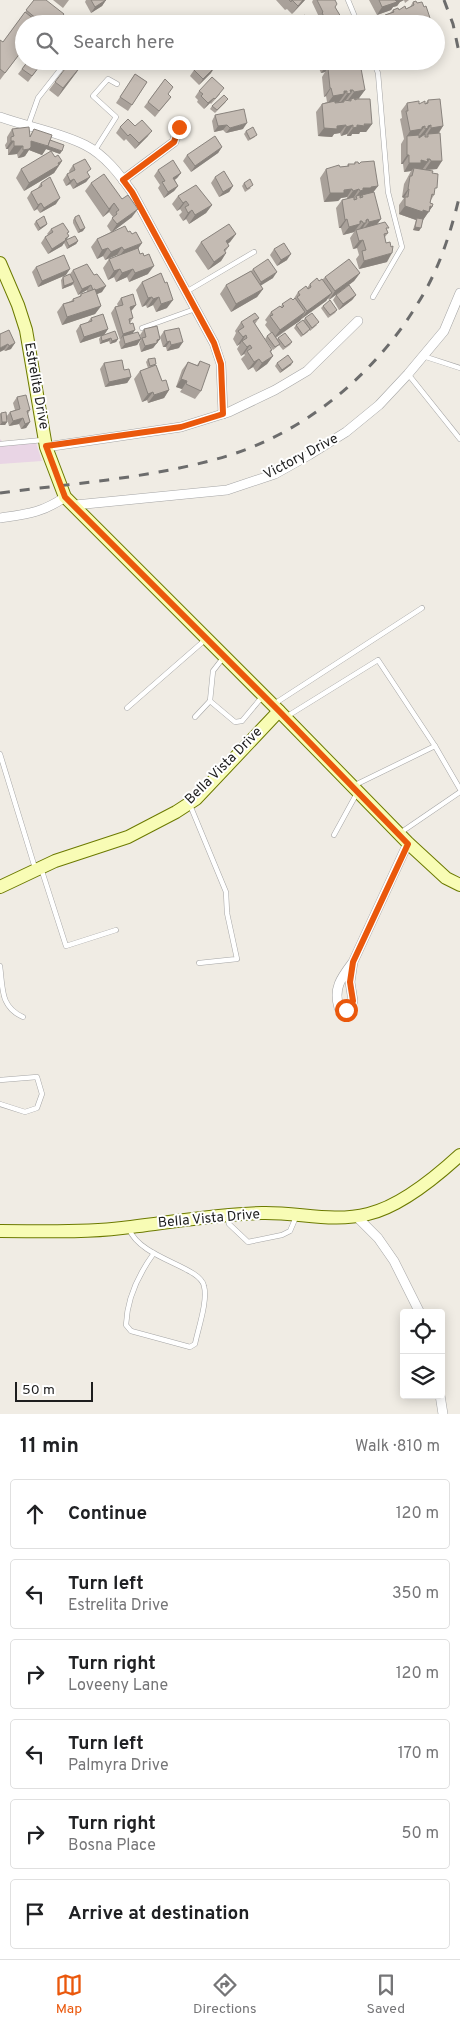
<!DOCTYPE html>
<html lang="en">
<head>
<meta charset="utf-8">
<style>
  body { margin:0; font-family:Overpass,sans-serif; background:#f6f6f6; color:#202124 }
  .controls { position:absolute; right:15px; bottom:15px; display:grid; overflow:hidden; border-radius:5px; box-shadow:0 2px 12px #0003 }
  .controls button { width:45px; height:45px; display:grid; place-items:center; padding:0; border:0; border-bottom:1px solid #e0e0e0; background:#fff; color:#202124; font:25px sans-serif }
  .scale { position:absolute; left:15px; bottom:12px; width:78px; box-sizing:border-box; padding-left:5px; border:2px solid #1e1e1e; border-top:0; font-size:14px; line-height:18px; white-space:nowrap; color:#1e1e1e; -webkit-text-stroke:4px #fff; paint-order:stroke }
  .stop { position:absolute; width:15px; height:15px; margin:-11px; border:4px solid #ea580c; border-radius:50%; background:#fff }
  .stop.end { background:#ea580c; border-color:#fff; box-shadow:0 1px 5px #0008 }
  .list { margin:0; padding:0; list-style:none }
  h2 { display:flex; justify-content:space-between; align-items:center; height:65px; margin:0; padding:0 20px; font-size:21px }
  h2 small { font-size:16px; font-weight:400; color:#757577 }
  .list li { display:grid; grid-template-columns:32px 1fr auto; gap:15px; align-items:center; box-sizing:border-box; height:70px; margin:0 10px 10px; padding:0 10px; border:1px solid #e0e0e0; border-radius:5px }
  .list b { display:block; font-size:19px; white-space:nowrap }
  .list p { margin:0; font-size:16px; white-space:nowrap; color:#757577 }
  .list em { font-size:16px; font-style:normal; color:#757577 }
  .icon { flex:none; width:28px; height:28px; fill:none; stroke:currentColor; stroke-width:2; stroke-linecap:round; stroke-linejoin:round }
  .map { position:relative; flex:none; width:460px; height:1414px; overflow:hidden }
  .search { position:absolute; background:#fff; box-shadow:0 2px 12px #0003; left:15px; right:15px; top:15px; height:55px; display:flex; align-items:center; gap:12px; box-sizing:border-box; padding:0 18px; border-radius:28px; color:#757577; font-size:19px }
  .sheet { height:545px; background:#fff }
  nav { display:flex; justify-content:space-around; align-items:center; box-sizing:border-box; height:70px; border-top:1px solid #e0e0e0; background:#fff; font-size:14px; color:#757577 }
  nav a { display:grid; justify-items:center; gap:2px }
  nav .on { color:#ea580c }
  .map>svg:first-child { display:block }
</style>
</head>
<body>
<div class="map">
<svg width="460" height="1414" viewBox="0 0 460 1414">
  <rect width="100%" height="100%" fill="#f0ece4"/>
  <polygon fill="#e9d5e5" points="0,439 4,443 35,440 42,461 0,464"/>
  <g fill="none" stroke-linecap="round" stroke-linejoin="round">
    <g stroke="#a5a5a5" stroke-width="5.5">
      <g id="lane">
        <polyline points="348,0 358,24"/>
        <polyline points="373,61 378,73 388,192 402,247 373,297"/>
        <polyline points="28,126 38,98 67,61"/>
        <polyline points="95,150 116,117 93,96 108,79 117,84"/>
        <polyline points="186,292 254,252"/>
        <polyline points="142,328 195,309"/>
        <polyline points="423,356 460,368"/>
        <polyline points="408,374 460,439"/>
        <polyline points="0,444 43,440"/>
        <polyline points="210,701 235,722 242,721 262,697"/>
        <polyline points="274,704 422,608"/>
        <polyline points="127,708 205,640"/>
        <polyline points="195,717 210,701 213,671 223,658"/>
        <polyline points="286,717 378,660 435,746 460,789"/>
        <polyline points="0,754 35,868"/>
        <polyline points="355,785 435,746"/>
        <polyline points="190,805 226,892 227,913 237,959 199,963"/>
        <polyline points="400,833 460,792"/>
        <polyline points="334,835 357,793"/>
        <polyline points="41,868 66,946 116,930"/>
        <path d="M0 966C3 988 0 1007 23 1017"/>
        <polyline points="0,1080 37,1077 42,1094 37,1108 25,1112 0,1104"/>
        <polyline points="227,1217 229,1224 248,1242 282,1235 290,1231 296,1217"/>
        <path d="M129 1229C141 1259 200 1266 204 1286 208 1301 198 1329 195 1344L190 1347 131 1331 126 1325C127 1299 138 1275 154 1253"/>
      </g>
    </g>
    <g stroke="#a5a5a5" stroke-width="10">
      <g id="street">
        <path d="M0 117C28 127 59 132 85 145 105 155 120 175 132 192L214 343 221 364 223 414"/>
        <polyline points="123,180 174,142 179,127"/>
        <polyline points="46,447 181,427 229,412 275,390 307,371 358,321"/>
        <polyline points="75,505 227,490 275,474 309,455 346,432 379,405 408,374 444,331 460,293"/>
        <path d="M0 518C27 514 42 513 65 497"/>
        <path d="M353 962C341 978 333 988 339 1008L346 1010 351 1006 353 1001 350 982 353 962 408 843"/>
        <polyline points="356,1216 378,1238 394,1261 420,1313"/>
        <polyline points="440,1395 443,1414"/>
      </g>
    </g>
    <g stroke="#6c7a00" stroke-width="14">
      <g id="secondary">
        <polyline points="0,263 18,305 26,330 46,447 65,497 279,711 408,843 446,878 460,885"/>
        <polyline points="0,887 55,861 128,837 176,812 196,799 279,711"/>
        <path d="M0 1231C40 1231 81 1233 122 1228 169 1223 214 1214 262 1213 298 1212 332 1223 368 1214 399 1207 436 1177 460 1155"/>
      </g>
    </g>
    <use href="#lane" stroke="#fff" stroke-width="4.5"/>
    <use href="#street" stroke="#fff" stroke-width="9"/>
    <use href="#secondary" stroke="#f8fcb5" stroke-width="12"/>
    <g stroke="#6c6c6c" stroke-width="3" stroke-dasharray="10 10" stroke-linecap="butt">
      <polyline points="444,0 453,24 460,57"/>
      <path d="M0 493C75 483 154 478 227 456 306 432 376 373 418 303 439 270 451 232 460 194"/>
    </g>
  </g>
  <g fill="#a9a19a">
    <polygon points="34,0 64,14 56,24 24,24 24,48 0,80 0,40 3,42"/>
    <polygon points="53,0 69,0 63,8"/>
    <polygon points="86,0 106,0 102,6 91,13 85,2"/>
    <polygon points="276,0 305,0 292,14 287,9 285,10"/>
    <polygon points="313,0 335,0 335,7 341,24 325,24 325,21 321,24 318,19 319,17 312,2"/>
    <polygon points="369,0 409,0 405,3 404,0 400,2 397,6 393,7 391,10 377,15"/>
    <polygon points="413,2 417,3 429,20 430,24 379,24 385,15 390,13 393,10 399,10 406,9 410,7"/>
    <polygon points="28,61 42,63 28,82 18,74"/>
    <polygon points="46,61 56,61 52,66"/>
    <polygon points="85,61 58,97 49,90 55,82"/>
    <polygon points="314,61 352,61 351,63 340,66 340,64 338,67 340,69 342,66 346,68 349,65 365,90 359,98 372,124 366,132 360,132 359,134 352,134 351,136 347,136 347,134 341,136 340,133 334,134 332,137 318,136 316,112 322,104 327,102 326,96 324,97 322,77 325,72 321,73 318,66 316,67"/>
    <polygon points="194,70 211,73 199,85 190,76"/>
    <polygon points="135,74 147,82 128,111 116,103"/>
    <polygon points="165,79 168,94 171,97 155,117 144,107"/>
    <polygon points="199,91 220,94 211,104 210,103 204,109 197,102 198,100 195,97"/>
    <polygon points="428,100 443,126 439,133 437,169 425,170 432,173 434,195 431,200 430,203 432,207 423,220 419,231 413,230 416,220 399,214 399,205 404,198 402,197 404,184 411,171 404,172 403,164 401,164 401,144 404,139 400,119 402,118 401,111 407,103 419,104 425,104"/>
    <polygon points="226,102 215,113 210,109 212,106"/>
    <polygon points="215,115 243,129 226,133 223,130 214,132 212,121"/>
    <polygon points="135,126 148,136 135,149 126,139 124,141 116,133 120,127"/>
    <polygon points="12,129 30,136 34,129 50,140 60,154 46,149 42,155 29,150 25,156 23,157 18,158 17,154 8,155 8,149 6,149 5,145 7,142 7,137"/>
    <polygon points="246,131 255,137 248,141 244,134"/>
    <polygon points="222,147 218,153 191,172 183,161 187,155"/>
    <polygon points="62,161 54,173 24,191 16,178 21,169"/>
    <polygon points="355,162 359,164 378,186 373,192 381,219 377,224 387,230 388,233 385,237 387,262 359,269 356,259 359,255 357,248 353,249 350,238 354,232 343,235 341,228 339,228 336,208 342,200 347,199 347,197 341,198 338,201 324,202 320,178 326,169 347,166 348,164 354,164"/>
    <polygon points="73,165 88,174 90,177 86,182 73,189 70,184 66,186 63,180 67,174 70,173 69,171"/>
    <polygon points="158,170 181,173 177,178 175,180 178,186 174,191 164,198 158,188 160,185 154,176"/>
    <polygon points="215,177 233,186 229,192 219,197 211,183"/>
    <polygon points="41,183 56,204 40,213 37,209 34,211 27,198 31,192 37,189"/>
    <polygon points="91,183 132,217 113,231 128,232 138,249 148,274 129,282 127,277 116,282 114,277 108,280 103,268 109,259 117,256 117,255 105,260 103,256 97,259 91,247 97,239 111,232 107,226 113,217 109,212 103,217 85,191"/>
    <polygon points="244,183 251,188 245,192 242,186"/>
    <polygon points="178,196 212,205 206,213 189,224 186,219 183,221 179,215 182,212 180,209 177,211 172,204"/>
    <polygon points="75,217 83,231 78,233 73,223 73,220"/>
    <polygon points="36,221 47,224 45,226 38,231 34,224"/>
    <polygon points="51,229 68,234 67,240 78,241 76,244 67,249 64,243 62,246 48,254 41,243 45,237 48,235 47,234"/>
    <polygon points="236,234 230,242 228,244 229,246 225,252 226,253 221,261 208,270 195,251 201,242"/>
    <polygon points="274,249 287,260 277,266 270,255"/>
    <polygon points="36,267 66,275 38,287 32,272"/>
    <polygon points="253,269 273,278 260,285 263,289 257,297 231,312 220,294 226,285 251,271"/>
    <polygon points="73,270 102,292 97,294 101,306 95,314 62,325 57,312 63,304 71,301 73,299 79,297 81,294 87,292 87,290 78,295 73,284 72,285 62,289 61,280 63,277 70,274"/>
    <polygon points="161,273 167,308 156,312 153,305 147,308 146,305 142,307 136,290 142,282"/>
    <polygon points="360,273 354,281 329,300 328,298 326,301 276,338 277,339 278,338 292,342 290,345 283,350 279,345 273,350 265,339 267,336 271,333 265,325 267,322 265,320 271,312 281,307 282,304 293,300 298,292 307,288 310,284 323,279 325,277"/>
    <polygon points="336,295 356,295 352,300 339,310 333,300"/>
    <polygon points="121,298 136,305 131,311 133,318 130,323 133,333 141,339 137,345 121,349 119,342 121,339 120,340 111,313 115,307 118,306 117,304"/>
    <polygon points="323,306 337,310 335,313 328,318 321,308"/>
    <polygon points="91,318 108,329 104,335 80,343 76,331 80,325 87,323"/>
    <polygon points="259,318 255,324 272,350 271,352 273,356 267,364 256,372 253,367 248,370 241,359 245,355 244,354 241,356 237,349 240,344 237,346 233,339 236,333 235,331 241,322"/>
    <polygon points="305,318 317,325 310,331 309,330 308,332 301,337 294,328 296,325 303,321"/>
    <polygon points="144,329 160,337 164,331 179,348 167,351 166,347 163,347 160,337 160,339 153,348 141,352 139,344 141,339 140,335"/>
    <polygon points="9,330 11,349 5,351 4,350"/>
    <polygon points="101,336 118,339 116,342 110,344 109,341 100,344 99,339"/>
    <polygon points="148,359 155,366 162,381 169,390 164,398 148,403 147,400 142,402 134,379 140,371 148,368 146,362"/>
    <polygon points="200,361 201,391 195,399 180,392 182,389 176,387 182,370 188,362 197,365"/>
    <polygon points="104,363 124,370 131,377 127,383 105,387 100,369"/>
    <polygon points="277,363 291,365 280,373 275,366"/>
    <polygon points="17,397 30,410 28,414 30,422 26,428 21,429 19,424 9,426 7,419 7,422 5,425 0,425 0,414 1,413 6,417 10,412 15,410 13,403"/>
  </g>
  <g fill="#89837d">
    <polygon points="106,0 102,6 91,13 95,7"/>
    <polygon points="303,0 305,0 292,14 298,6"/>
    <polygon points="395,0 404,0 400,2 397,6 393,7 391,10 377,15 382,7"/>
    <polygon points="329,16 325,21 321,24 325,18"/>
    <polygon points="85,61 58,97 63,88"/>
    <polygon points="320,61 322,61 318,66 316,67"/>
    <polygon points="337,61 332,70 328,68 325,72 321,73 327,65"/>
    <polygon points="339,61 342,61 337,67 334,68"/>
    <polygon points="344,61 352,61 351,63 340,66"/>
    <polygon points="215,67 211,73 199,85 203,79"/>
    <polygon points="330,88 331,88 326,96 324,97"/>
    <polygon points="350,90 353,90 345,101 344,100 343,102 341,102"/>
    <polygon points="365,90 359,98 351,100 351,99 350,100 348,100 354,92"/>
    <polygon points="344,91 347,91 339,102 327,104 333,96"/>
    <polygon points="214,98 210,103 204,109 208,103"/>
    <polygon points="247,123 243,129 226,133 230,128"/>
    <polygon points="372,124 366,132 360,132 359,134 352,134 351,136 347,136 353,128 357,125"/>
    <polygon points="227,125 223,130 214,132 218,126"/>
    <polygon points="346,125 340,133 334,134 332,137 318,136 324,128"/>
    <polygon points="353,125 347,134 341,136 346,127"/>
    <polygon points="431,125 423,137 419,137 428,126"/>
    <polygon points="425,126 416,138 407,136 410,131"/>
    <polygon points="443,126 437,135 428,134 426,136 431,128"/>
    <polygon points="152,131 148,136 135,149 139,143"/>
    <polygon points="11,141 14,141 8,149 6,149"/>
    <polygon points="31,141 62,151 60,154 46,149 42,155 29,150 25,156 23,157 18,158"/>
    <polygon points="14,146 23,146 17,154 8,155"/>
    <polygon points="222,147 218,153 191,172 195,166"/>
    <polygon points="407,155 409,155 403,164 401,164"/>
    <polygon points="430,159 422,170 414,168 411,171 404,172 409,163 421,160"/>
    <polygon points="62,161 54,173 24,191 29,183"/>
    <polygon points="431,161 442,161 437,169 425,170"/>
    <polygon points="181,173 177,178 169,183 173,178"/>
    <polygon points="90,177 86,182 73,189 77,184"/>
    <polygon points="74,179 70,184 66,186 70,181"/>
    <polygon points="178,186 174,191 164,198 168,192"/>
    <polygon points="233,186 229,192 219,197 223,192"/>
    <polygon points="378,186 372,194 362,195 361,197 356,196 354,199 360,191 363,188"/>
    <polygon points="352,189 347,197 341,198 338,201 324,202 330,193"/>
    <polygon points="359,189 354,197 347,199 353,191"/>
    <polygon points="408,189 409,189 404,198 402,197"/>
    <polygon points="60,198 56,204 40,213 44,208"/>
    <polygon points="186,201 180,209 177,211 183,203"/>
    <polygon points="41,203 37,209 34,211 38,205"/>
    <polygon points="114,203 109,212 103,217 109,209"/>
    <polygon points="212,205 206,213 189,224 195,215"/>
    <polygon points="405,206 423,210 430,206 432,207 423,220 417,218 416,220 399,214"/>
    <polygon points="138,209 132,217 111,233 117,224"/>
    <polygon points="192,210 186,219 183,221 188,213"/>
    <polygon points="347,219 341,228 339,228 345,220"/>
    <polygon points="368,219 361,231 357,232 366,220"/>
    <polygon points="381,219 375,227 363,230 369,222"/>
    <polygon points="360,221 362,221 354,232 343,235 349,227"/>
    <polygon points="47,224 45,226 38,231 40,228"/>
    <polygon points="415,227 421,228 419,231 413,230"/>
    <polygon points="85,228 83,231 78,233 80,230"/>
    <polygon points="236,234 230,242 220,249 226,241"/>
    <polygon points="69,236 62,246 48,254 52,249"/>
    <polygon points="363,240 357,248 353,249 359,241"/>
    <polygon points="78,241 76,244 67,249 69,246"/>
    <polygon points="142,243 136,252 118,258 124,250"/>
    <polygon points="122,247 117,255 105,260 111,252"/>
    <polygon points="108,248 103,256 97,259 102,250"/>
    <polygon points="226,253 221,261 208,270 214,262"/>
    <polygon points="392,253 387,262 359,269 364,261"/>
    <polygon points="291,254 287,260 277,266 281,260"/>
    <polygon points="154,266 148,274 129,282 135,273"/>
    <polygon points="70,269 66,275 38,287 42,281"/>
    <polygon points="120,269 114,277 108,280 114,271"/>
    <polygon points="133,269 127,277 116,282 122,273"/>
    <polygon points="277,272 273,278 257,288 261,282"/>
    <polygon points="360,273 354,281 329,300 335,291"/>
    <polygon points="74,282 72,285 62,289 64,286"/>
    <polygon points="91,285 87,290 78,295 82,289"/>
    <polygon points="106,286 102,292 90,297 94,291"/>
    <polygon points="263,289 257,297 231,312 236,304"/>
    <polygon points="332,293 326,301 301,319 307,311"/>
    <polygon points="356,295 352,300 339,310 343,304"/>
    <polygon points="152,297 146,305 142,307 148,298"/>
    <polygon points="159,297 153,305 147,308 153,299"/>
    <polygon points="173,300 167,308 156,312 161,304"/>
    <polygon points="136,305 132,310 126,313 130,307"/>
    <polygon points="101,306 95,314 62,325 67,317"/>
    <polygon points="305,312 300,321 274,338 280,330"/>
    <polygon points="108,329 104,335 80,343 84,337"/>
    <polygon points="135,330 131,336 123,336 120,340 123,334"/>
    <polygon points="246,335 240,344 237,346 243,337"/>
    <polygon points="111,338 109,341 100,344 102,341"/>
    <polygon points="118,339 116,342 110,344 112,341"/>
    <polygon points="141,339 137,345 121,349 125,344"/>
    <polygon points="160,339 153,348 141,352 145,346 157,340"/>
    <polygon points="170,341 166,347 163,347 167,342"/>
    <polygon points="183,342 179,348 167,351 171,345"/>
    <polygon points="15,343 11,349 5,351 9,346"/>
    <polygon points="8,344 4,350 0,352 0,348"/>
    <polygon points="250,345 244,354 241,356 247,347"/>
    <polygon points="273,356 267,364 256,372 262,363"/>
    <polygon points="259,359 253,367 248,370 254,362"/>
    <polygon points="293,362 291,365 280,373 282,370"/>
    <polygon points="131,377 127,383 105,387 109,382"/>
    <polygon points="181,379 187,381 182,389 176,387"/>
    <polygon points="169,390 164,398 148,403 154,395"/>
    <polygon points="153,392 147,400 142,402 148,394"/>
    <polygon points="23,418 19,424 9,426 13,421"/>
    <polygon points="2,422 7,422 5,425 0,425"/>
    <polygon points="30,422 26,428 21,429 25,424"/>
  </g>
  <g fill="#c4bbb3" stroke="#89837d">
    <polygon points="34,0 46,0 64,14 56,24 43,24 26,10"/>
    <polygon points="91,0 106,0 95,7"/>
    <polygon points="289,0 303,0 298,6 292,0 291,2"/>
    <polygon points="317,0 335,0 337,4 335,7 341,17 339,17 341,24 330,24 329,16 325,18 322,13 323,12"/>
    <polygon points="379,0 395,0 397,2 382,7"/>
    <polygon points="416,1 417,3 422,2 424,7 426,6 430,18 428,19 430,24 388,24 385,15 394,12 393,10 398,8 399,10 405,6 406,9 414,5 413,2"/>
    <polygon points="25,12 40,24 24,24 24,48 5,73 0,69 0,40 3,42"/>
    <polygon points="305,15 310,24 297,24 295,21"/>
    <polygon points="68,16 78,24 61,24"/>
    <polygon points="28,61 41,61 42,63 32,76 22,69"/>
    <polygon points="71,61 85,61 63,88 55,82"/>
    <polygon points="203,61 209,61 215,67 203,79 194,70"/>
    <polygon points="325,61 337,61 327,65"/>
    <polygon points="360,63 365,90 354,92 353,90 350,90 351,93 347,94 347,91 344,91 344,94 333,96 331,88 330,88 328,68 340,66 340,69 343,69 342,66 346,65 346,68 349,68 349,65"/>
    <polygon points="135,74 147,82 132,105 120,97"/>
    <polygon points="212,77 224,88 215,99 214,98 208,103 201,96 203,94 199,91"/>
    <polygon points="165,79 173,87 168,94 171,97 159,111 148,102"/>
    <polygon points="224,95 228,99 217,110 212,106"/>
    <polygon points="354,98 355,100 357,99 370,99 372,124 364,124 365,126 357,125 357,127 353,128 353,125 346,127 346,125 337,126 337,129 324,128 322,104 335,101 335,103 344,102 344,100 351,101 351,99"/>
    <polygon points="440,99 443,126 431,128 431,125 428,126 428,128 425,129 425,126 422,127 422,129 410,131 406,111 408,111 407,103 419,101 419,104 425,101 425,104 428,103 428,100"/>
    <polygon points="244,109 247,123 230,128 227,125 218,126 215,115"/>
    <polygon points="128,119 135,126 142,120 152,131 139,143 130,134 128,136 120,127"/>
    <polygon points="29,127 30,137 34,129 52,135 48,146 31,141 31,147 29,149 23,150 23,146 14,146 14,141 11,141 11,137 14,136 12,129"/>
    <polygon points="253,127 257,135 250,139 246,131"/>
    <polygon points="440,133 442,161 431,161 430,159 427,159 428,162 421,160 421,163 409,163 409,155 407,155 407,136 419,135 419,138 425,134 425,137 428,137 428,134"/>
    <polygon points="215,136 222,147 195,166 187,155"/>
    <polygon points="50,140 64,145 62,151 47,146 48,146"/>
    <polygon points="51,151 55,157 58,155 62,161 58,163 59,165 29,183 21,169"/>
    <polygon points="85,159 91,169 87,172 90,177 77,184 74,179 70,181 67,174 75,170 73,165"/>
    <polygon points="173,160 181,173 173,178 178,186 168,192 162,182 165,181 158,170"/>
    <polygon points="374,161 378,186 371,187 371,188 363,188 363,190 360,191 359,189 353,191 352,189 344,190 344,193 330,193 326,169 339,165 340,167 349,166 348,164 355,164 355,162 358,162 359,164 361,162"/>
    <polygon points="414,168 433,171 432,173 438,174 437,188 435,188 434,195 432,194 430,203 433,204 432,207 430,206 429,212 423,210 423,212 405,206 405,197 408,197 409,189 408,189 410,176 412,176"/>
    <polygon points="224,171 233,186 223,192 215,177"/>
    <polygon points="104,174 122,199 128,195 138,209 117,224 112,218 117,214 116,212 119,210 114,203 109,209 91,183"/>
    <polygon points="50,177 60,198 44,208 41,203 38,205 31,192 42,186 41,183"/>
    <polygon points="250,179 253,185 247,189 244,183"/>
    <polygon points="196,185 212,205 195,215 192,210 188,213 185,207 189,205 186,201 183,203 178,196"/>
    <polygon points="374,192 381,219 369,222 368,219 366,220 366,223 363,223 362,221 360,221 360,224 349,227 347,219 345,220 342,200 354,197 354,200 357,199 356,196 360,195 360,198 363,197 362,195"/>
    <polygon points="79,215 85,228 80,230 75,220 75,217"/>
    <polygon points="44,216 47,224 40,228 36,221"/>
    <polygon points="417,218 423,219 421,228 415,227"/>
    <polygon points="385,222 389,228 386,228 388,233 384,234 386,243 390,242 391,247 393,246 392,253 364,261 362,251 366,250 363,240 359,241 356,230"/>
    <polygon points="63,223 69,232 67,233 69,236 65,239 66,240 52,249 45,237 53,232 51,229"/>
    <polygon points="229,224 236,234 226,241 229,246 224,250 226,253 214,262 201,242"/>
    <polygon points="125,226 128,232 130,231 132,234 136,232 142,243 124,250 122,247 111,252 108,248 102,250 97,239"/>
    <polygon points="75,236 78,241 69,246 66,240"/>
    <polygon points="284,243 291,254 281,260 274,249"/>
    <polygon points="138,248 140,254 143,253 144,256 149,254 154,266 135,273 133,269 122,273 120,269 114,271 109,259"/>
    <polygon points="64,255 70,269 42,281 36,267"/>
    <polygon points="268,259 277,272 261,282 253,269"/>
    <polygon points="349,259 360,273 335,291 325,277"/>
    <polygon points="87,264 94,275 97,274 106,286 96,290 95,289 93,290 91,285 82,289 73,270"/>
    <polygon points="251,271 263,289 236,304 226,285"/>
    <polygon points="161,273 165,283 167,282 173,300 161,304 159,297 153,299 152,297 148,298 142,282"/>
    <polygon points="70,274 74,282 64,286 63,277"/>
    <polygon points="317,278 319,281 322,279 332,293 307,311 297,297 300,295 298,292 306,286 308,289 311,287 310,284"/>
    <polygon points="349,285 356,295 343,304 336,295"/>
    <polygon points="95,289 101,306 67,317 63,304 74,301 73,299 81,296 81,294"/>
    <polygon points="133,294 136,305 130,307 133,318 129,319 130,324 133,323 135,330 123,334 115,307 123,305 121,298"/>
    <polygon points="291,298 293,300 295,298 305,312 280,330 270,316 273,315 271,312 280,306 282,308 284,306 282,304"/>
    <polygon points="330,300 337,310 330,315 323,306"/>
    <polygon points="255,313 259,318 253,321 272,350 270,351 273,356 262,363 259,359 254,362 247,351 252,348 250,345 247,347 242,341 247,338 246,335 243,337 238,331 244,327 241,322"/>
    <polygon points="312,313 319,322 312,328 305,318"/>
    <polygon points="103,314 108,329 84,337 80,325 92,321 91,318"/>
    <polygon points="303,320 310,329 303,335 296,325"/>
    <polygon points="157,326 160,339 157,340 157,343 145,346 142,338 146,337 144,329"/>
    <polygon points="179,328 183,342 171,345 170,341 167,342 164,331"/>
    <polygon points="9,330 15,343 9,346 8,344 0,348 0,334"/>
    <polygon points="115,331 118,339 112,341 111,338 102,341 101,336"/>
    <polygon points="138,332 141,339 125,344 123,336"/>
    <polygon points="272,332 280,344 275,347 267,336"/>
    <polygon points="285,333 292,342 285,347 278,338"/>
    <polygon points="288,355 293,362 282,370 277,363"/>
    <polygon points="155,358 156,364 150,366 148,359"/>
    <polygon points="122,360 124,370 129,369 131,377 109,382 104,363"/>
    <polygon points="200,361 210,365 201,391 186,384 187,381 181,379 188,362 198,366"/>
    <polygon points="156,365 162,381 166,380 169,390 154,395 153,392 148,394 140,371"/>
    <polygon points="26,395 30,410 27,411 30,422 25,424 23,418 13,421 10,412 20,409 17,397"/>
    <polygon points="6,412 7,422 2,422 1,413"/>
  </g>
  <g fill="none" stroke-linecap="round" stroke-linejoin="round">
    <polyline stroke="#ea580c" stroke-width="6" points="179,127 174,142 123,180 132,192 214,343 221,364 223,414 181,427 46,446 65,497 279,711 408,844 353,962 350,982 353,1001 351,1006 346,1010"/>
  </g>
  <g text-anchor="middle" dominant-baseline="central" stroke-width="4" stroke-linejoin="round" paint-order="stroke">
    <g font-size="14" fill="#1e1e1e" stroke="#fff">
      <text transform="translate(36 386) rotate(80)">Estrelita Drive</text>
      <text transform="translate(301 457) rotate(-28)">Victory Drive</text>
      <text transform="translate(224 766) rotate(-45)">Bella Vista Drive</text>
      <text transform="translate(209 1219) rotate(-5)">Bella Vista Drive</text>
    </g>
  </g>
</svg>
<div class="controls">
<button><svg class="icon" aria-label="locate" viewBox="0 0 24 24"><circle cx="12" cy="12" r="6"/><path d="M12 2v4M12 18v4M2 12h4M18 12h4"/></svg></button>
<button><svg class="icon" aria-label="layers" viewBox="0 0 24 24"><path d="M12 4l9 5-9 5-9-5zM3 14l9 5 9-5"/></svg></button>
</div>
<div class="scale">50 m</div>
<div class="stop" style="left:346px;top:1010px"></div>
<div class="stop end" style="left:179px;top:127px"></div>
<div class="search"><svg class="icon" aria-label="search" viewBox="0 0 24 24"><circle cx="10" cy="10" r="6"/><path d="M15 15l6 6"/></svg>Search here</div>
</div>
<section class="sheet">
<h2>11 min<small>Walk · 810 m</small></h2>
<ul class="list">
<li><svg class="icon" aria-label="ahead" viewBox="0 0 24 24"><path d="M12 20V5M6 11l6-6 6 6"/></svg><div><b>Continue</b></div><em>120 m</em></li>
<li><svg class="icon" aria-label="left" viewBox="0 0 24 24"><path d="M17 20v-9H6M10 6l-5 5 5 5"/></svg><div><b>Turn left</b><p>Estrelita Drive</p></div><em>350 m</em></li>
<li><svg class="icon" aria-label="right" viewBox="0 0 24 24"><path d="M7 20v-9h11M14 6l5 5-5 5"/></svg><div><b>Turn right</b><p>Loveeny Lane</p></div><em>120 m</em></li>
<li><svg class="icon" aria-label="left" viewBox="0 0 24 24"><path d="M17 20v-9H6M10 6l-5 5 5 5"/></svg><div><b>Turn left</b><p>Palmyra Drive</p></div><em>170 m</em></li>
<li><svg class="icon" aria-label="right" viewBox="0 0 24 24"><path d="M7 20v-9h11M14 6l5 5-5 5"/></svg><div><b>Turn right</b><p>Bosna Place</p></div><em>50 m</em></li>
<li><svg class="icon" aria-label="arrive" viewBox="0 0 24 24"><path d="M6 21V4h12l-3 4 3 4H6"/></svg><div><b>Arrive at destination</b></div></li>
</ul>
</section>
<nav>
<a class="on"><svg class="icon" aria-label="map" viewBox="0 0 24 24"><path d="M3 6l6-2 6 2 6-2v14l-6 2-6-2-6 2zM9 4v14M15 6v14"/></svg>Map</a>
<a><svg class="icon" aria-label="directions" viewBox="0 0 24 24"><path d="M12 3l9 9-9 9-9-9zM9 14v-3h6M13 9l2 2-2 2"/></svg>Directions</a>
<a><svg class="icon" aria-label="saved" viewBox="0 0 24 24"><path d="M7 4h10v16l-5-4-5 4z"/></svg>Saved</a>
</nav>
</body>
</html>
